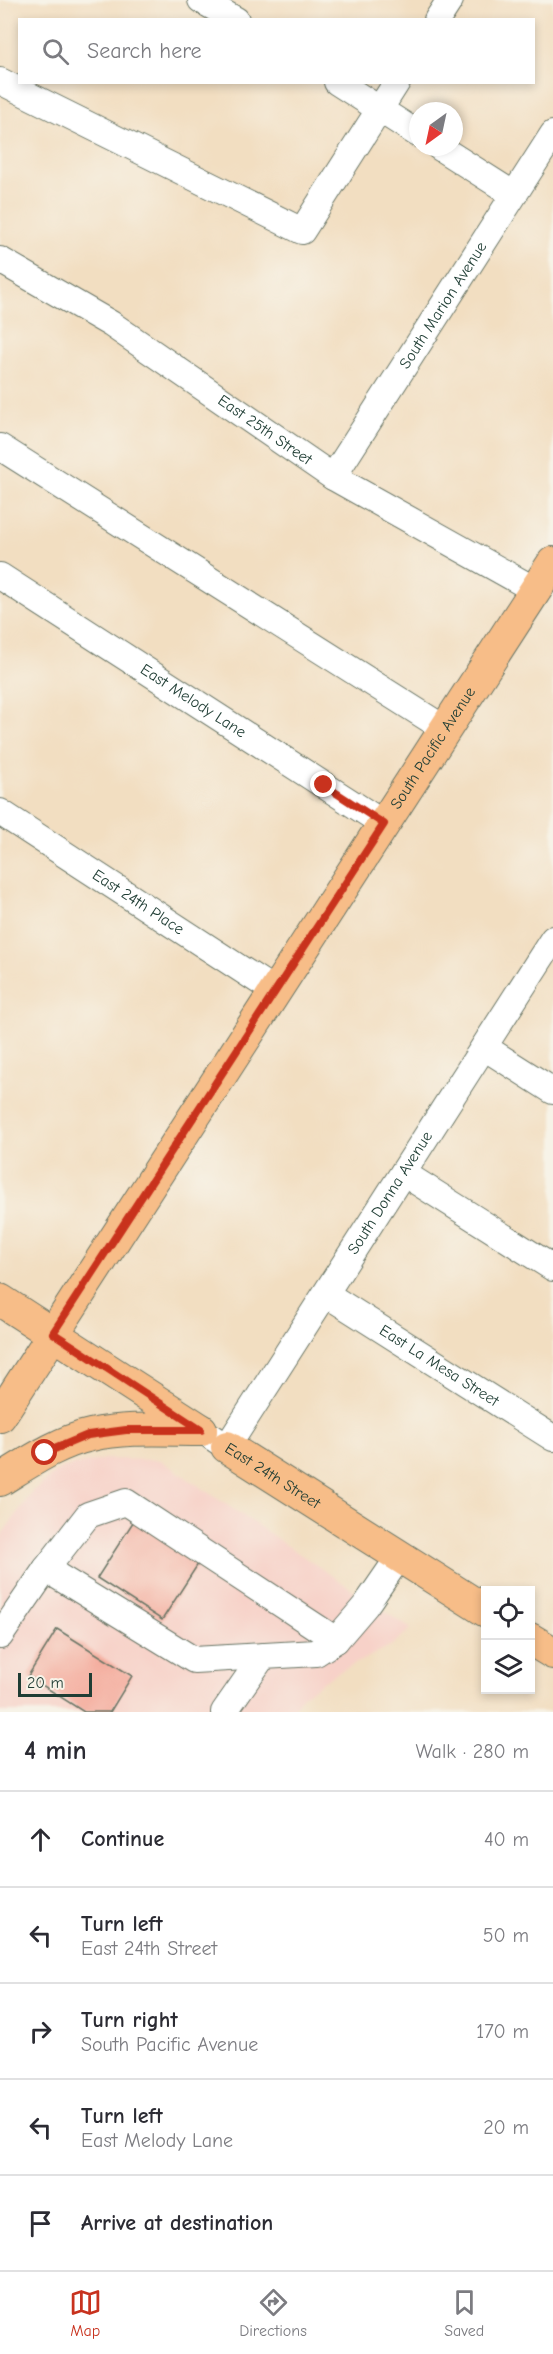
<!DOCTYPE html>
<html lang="en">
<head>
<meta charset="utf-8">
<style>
  body { margin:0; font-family:"Comic Neue",sans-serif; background:#f7f7f7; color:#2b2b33 }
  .controls { position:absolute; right:18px; bottom:18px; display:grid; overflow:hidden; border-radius:0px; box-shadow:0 3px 9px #0003 }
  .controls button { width:54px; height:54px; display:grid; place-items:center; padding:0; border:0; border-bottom:2px solid #e1e1e2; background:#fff; color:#2b2b33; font:30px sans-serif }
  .compass { position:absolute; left:409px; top:102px; width:54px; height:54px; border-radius:50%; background:#fff; box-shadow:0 3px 9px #0003; rotate:213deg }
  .scale { position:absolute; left:18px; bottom:15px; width:74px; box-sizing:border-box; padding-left:6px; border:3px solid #1f3d34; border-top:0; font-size:16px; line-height:21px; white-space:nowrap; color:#1f3d34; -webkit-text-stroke:4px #f7f3e8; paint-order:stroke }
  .stop { position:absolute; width:18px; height:18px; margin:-14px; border:4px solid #c8321e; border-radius:50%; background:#fff }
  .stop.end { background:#c8321e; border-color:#fff; box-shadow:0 2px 6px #0008 }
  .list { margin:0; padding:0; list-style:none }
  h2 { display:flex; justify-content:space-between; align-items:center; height:78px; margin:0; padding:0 24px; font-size:26px }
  h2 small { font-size:20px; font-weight:400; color:#7c7c81 }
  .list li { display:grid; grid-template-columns:39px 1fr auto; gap:18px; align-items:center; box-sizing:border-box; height:96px; padding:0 24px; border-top:2px solid #e1e1e2 }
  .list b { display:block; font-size:22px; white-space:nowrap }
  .list p { margin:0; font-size:20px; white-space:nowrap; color:#7c7c81 }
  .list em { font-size:20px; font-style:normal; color:#7c7c81 }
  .icon { flex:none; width:33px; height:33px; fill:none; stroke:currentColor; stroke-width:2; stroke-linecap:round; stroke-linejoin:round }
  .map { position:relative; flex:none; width:553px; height:1712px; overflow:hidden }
  .search { position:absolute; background:#fff; box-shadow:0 3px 9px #0003; left:18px; right:18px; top:18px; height:66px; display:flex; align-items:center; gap:15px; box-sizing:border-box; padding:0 21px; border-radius:0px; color:#7c7c81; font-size:22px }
  .sheet { height:558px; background:#fff }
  nav { display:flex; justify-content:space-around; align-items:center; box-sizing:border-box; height:84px; border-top:2px solid #e1e1e2; background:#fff; font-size:16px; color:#7c7c81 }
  nav a { display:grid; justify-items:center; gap:3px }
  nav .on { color:#c8321e }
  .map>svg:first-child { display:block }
</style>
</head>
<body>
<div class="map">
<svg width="553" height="1712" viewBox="0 0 553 1712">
  <rect width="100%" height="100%" fill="#f7f3e8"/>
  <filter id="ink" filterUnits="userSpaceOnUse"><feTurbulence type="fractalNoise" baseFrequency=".0167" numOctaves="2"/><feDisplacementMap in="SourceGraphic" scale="12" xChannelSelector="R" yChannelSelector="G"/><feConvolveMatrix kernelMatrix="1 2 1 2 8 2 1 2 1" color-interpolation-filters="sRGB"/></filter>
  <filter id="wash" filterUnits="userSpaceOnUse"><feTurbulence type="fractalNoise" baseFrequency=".008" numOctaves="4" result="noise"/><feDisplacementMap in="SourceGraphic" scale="24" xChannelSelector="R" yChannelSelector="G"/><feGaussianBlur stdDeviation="1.35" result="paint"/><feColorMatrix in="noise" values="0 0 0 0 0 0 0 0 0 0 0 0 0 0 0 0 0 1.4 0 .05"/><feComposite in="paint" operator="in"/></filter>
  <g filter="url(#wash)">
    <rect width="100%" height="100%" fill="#f2dec1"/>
    <polygon fill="#f7d1c8" points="105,1459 160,1460 411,1629 392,1645 337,1673 303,1695 291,1712 0,1712 0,1537 34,1490 61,1468"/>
    <g id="blocks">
      <g fill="#f4ab9c">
        <polygon points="135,1519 200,1561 162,1620 97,1578"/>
        <polygon points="57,1629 132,1676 110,1712 84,1712 28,1676"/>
      </g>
    </g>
  </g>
  <g filter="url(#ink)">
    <use href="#blocks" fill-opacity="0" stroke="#697565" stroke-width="1.5"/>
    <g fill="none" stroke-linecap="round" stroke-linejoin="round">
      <g stroke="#697565" stroke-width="28">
        <g id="minor">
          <polyline points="201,0 236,20"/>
          <polyline points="437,20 450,0"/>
          <polyline points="0,81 302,231 397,82"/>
          <polyline points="337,82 418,134"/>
          <polyline points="439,147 513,194"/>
          <path id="s1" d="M0 260 111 324 333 477 535 590"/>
          <polyline points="0,447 445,729"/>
          <path id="s2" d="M333 477 553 134"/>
          <path id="s3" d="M0 576 384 824"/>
          <path id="s4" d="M0 812 276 992"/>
          <polyline points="484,1047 553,1091"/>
          <polyline points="403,1173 553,1268"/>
          <path id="s5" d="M326 1294 553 1438"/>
          <path id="s6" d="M212 1437 227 1447 553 939"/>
          <polyline points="46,1569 194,1660 316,1653 336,1640 366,1605 399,1557"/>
          <polyline points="0,1636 46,1569 88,1515 126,1502 336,1640"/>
          <polyline points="224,1712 263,1656"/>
        </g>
      </g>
      <g stroke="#697565" stroke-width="34">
        <g id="major">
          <polyline points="0,1300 201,1430"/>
          <path id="s7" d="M0 1416 553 563"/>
          <path id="s8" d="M227 1447 486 1611"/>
          <path d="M0 1480C28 1463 58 1442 91 1435 127 1427 164 1430 201 1430"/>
          <polyline points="530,1639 553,1653"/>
        </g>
      </g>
      <use href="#minor" stroke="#fff" stroke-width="26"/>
      <use href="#major" stroke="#f7bd88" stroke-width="32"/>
    </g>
  </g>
  <g fill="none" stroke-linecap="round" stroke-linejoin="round" filter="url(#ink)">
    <polyline stroke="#c8321e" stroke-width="8" points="45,1453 88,1435 126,1430 201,1430 53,1333 384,824 324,785"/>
  </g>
  <g text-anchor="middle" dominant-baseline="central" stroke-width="6" stroke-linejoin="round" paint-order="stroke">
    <g font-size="16" fill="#1f3d34" stroke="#f7f3e8">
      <text stroke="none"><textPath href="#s2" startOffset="204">South Marion Avenue</textPath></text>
      <text stroke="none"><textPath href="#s1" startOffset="315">East 25th Street</textPath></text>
      <text stroke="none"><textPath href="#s3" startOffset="230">East Melody Lane</textPath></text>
      <text stroke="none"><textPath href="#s7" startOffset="796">South Pacific Avenue</textPath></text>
      <text stroke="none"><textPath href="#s4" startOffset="165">East 24th Place</textPath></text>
      <text stroke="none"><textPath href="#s6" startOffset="320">South Donna Avenue</textPath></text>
      <text stroke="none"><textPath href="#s5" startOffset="134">East La Mesa Street</textPath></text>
      <text stroke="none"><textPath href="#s8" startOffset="54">East 24th Street</textPath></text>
    </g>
  </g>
</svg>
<div class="controls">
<button><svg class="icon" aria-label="locate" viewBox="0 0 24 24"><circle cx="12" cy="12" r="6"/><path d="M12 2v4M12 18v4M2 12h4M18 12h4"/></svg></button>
<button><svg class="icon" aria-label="layers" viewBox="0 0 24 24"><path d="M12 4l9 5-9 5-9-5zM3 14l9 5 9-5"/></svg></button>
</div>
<svg class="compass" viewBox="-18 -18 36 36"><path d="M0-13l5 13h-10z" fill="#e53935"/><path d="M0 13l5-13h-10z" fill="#7c7c81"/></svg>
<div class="scale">20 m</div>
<div class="stop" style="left:45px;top:1453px"></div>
<div class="stop end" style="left:324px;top:785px"></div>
<div class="search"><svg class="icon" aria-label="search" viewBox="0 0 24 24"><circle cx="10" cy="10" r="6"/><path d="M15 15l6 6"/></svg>Search here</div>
</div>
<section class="sheet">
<h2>4 min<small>Walk · 280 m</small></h2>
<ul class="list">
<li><svg class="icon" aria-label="ahead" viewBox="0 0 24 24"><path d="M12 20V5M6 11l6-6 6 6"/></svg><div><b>Continue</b></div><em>40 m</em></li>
<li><svg class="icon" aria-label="left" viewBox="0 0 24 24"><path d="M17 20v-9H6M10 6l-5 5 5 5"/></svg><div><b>Turn left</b><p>East 24th Street</p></div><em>50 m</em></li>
<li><svg class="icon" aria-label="right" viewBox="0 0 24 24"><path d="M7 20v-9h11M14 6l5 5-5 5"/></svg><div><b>Turn right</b><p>South Pacific Avenue</p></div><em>170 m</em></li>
<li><svg class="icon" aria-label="left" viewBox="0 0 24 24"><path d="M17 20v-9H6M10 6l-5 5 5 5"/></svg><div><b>Turn left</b><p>East Melody Lane</p></div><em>20 m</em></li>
<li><svg class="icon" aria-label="arrive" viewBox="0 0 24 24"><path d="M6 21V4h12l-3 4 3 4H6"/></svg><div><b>Arrive at destination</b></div></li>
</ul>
</section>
<nav>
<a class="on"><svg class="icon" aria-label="map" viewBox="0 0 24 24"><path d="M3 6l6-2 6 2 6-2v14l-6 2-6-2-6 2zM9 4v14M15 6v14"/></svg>Map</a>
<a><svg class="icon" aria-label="directions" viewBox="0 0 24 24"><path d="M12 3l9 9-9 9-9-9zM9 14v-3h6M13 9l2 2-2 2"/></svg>Directions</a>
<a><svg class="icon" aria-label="saved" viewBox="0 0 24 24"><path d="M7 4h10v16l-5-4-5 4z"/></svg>Saved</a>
</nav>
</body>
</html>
